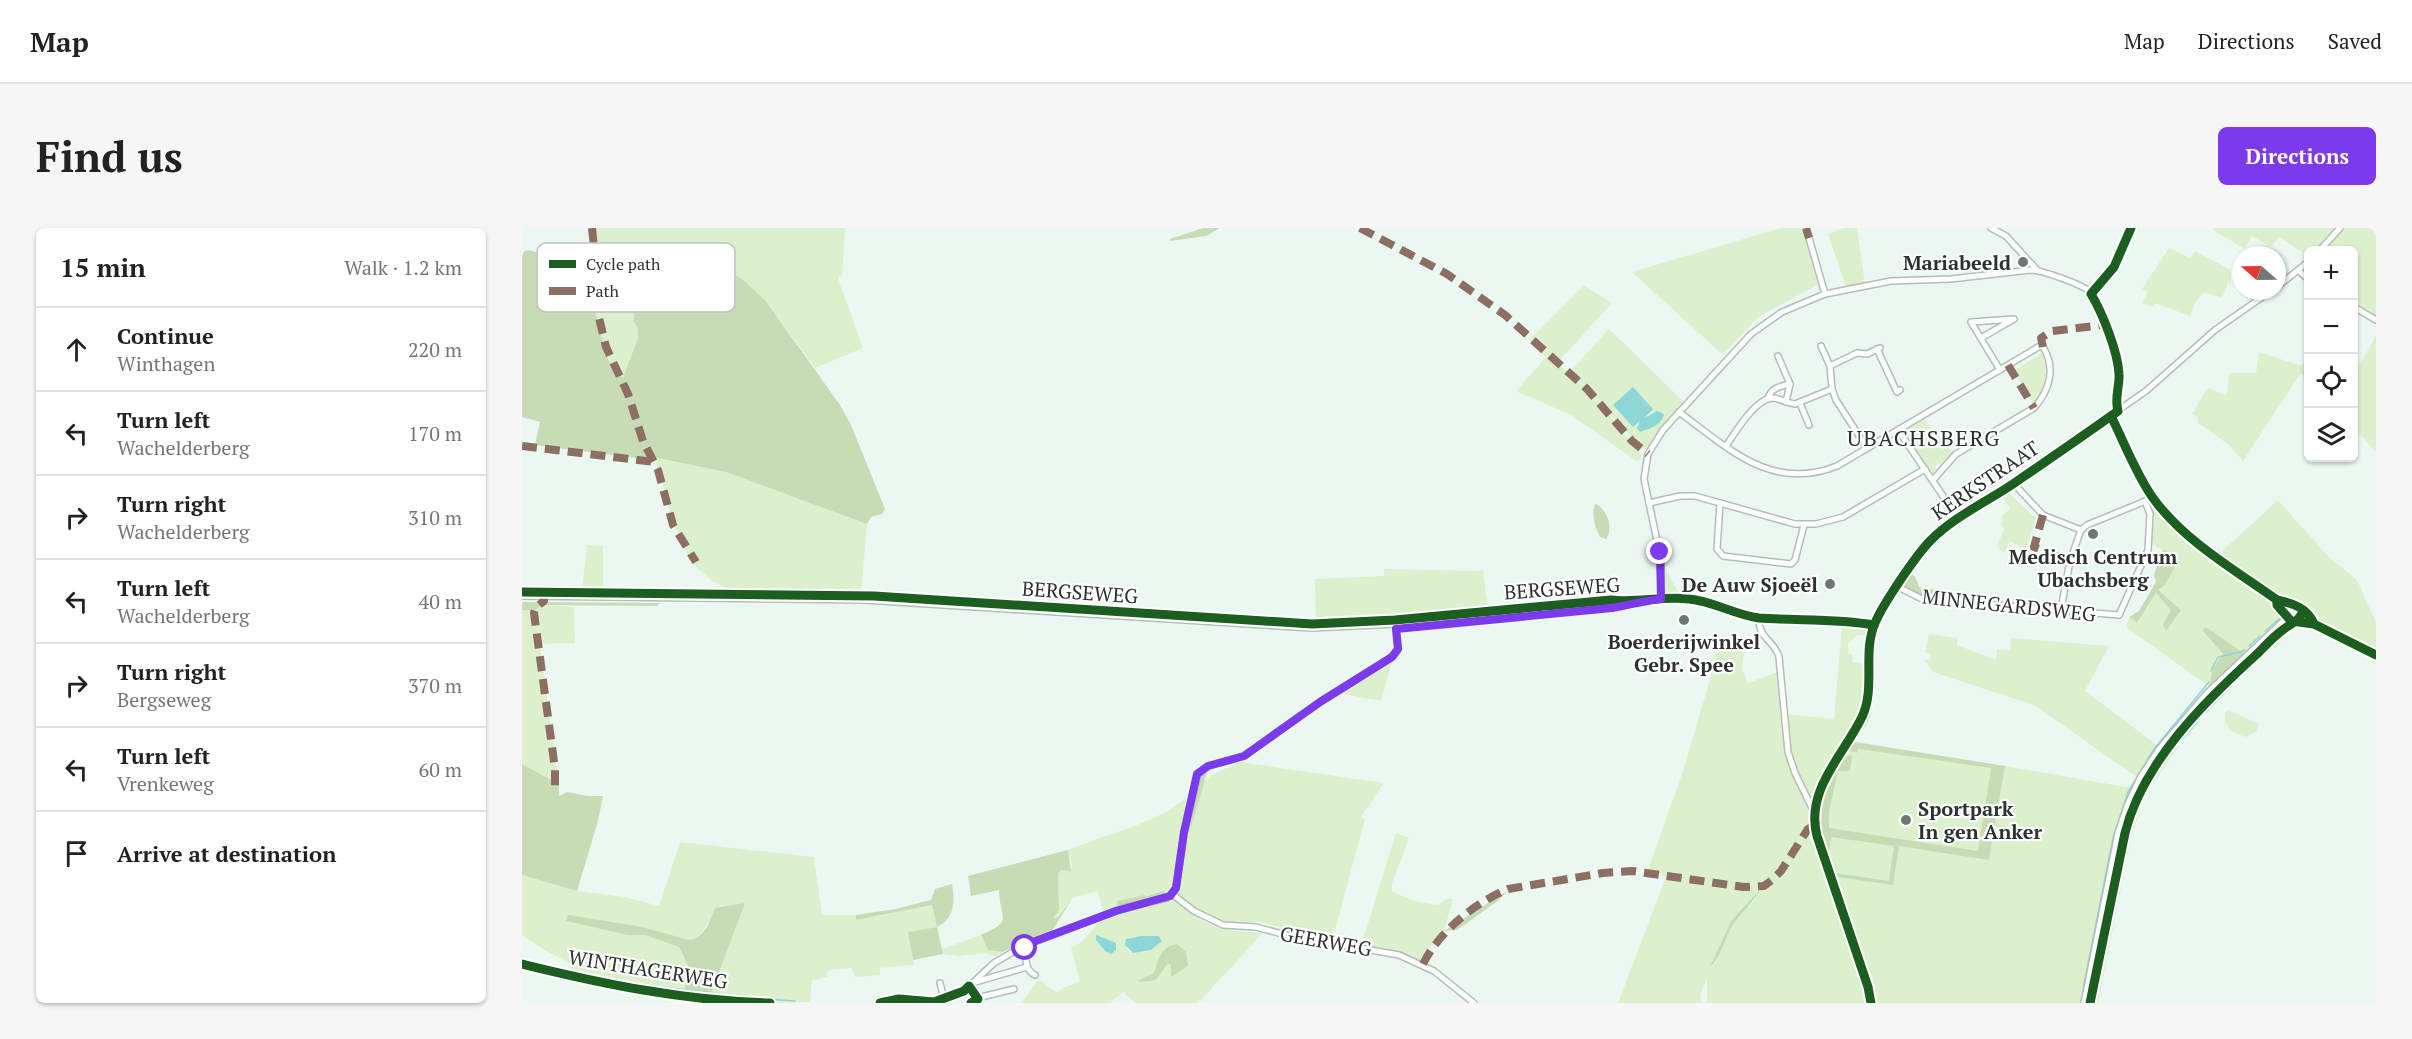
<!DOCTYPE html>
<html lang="en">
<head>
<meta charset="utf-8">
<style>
  body { margin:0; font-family:"PT Serif",serif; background:#f6f6f6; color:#222 }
  .controls { position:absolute; right:18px; top:18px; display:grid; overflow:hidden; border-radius:9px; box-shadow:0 2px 4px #0004 }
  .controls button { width:54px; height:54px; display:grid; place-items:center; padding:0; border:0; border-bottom:2px solid #e0e0e0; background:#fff; color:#222; font:30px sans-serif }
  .compass { position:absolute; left:1710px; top:18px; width:54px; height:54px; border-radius:50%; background:#fff; box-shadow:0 2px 4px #0004; rotate:290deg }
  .stop { position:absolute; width:18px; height:18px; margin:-14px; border:4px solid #7c3aed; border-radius:50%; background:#fff }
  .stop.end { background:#7c3aed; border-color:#fff; box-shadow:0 2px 6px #0008 }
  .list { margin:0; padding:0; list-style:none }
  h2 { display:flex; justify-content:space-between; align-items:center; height:78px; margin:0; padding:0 24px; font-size:26px }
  h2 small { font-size:20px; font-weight:400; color:#767676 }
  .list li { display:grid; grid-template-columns:39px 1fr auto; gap:18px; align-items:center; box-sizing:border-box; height:84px; padding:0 24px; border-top:2px solid #e0e0e0 }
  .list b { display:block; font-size:22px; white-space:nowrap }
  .list p { margin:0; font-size:20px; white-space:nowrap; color:#767676 }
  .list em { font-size:20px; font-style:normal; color:#767676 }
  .icon { flex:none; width:33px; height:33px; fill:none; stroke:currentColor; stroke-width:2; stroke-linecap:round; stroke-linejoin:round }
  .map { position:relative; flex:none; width:1854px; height:775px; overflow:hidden; border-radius:9px }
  header { display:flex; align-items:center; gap:36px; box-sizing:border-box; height:84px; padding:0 30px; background:#fff; border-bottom:2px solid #e0e0e0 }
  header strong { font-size:28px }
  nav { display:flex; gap:33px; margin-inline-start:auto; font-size:21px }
  .intro { display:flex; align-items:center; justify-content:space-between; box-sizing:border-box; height:144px; padding:0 36px }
  h1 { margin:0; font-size:42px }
  .button { padding:15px 27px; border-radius:9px; background:#7c3aed; color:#fff; font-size:21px; font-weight:700 }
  main { display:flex; gap:36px; padding:0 36px }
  aside { flex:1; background:#fff; border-radius:9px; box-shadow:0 2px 4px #0004 }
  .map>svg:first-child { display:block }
</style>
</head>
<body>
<header>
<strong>Map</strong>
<nav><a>Map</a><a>Directions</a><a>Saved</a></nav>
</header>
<div class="intro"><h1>Find us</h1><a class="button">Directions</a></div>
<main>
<aside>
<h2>15 min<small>Walk · 1.2 km</small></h2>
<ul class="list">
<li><svg class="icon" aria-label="ahead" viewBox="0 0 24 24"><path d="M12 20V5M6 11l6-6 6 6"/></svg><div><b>Continue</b><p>Winthagen</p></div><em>220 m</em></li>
<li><svg class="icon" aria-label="left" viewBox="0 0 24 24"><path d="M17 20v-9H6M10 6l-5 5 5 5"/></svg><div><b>Turn left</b><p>Wachelderberg</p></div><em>170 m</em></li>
<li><svg class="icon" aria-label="right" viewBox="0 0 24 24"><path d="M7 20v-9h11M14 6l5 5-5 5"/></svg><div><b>Turn right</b><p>Wachelderberg</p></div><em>310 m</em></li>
<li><svg class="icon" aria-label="left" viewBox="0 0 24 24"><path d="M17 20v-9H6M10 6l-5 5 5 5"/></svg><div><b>Turn left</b><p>Wachelderberg</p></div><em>40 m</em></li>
<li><svg class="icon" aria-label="right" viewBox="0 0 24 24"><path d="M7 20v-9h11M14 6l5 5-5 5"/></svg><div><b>Turn right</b><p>Bergseweg</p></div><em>370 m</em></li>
<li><svg class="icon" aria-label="left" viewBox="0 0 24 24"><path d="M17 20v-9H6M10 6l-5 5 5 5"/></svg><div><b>Turn left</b><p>Vrenkeweg</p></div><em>60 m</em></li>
<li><svg class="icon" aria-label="arrive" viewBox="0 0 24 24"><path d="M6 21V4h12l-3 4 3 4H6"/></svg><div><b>Arrive at destination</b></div></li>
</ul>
</aside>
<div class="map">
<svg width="1854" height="775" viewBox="0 0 1854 775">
  <rect width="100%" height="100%" fill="#ebf8f1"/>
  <g fill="#ddf0cd" fill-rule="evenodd">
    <polygon points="67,0 323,0 320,48 317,48 317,53 341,120 293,140 243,72 219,50 183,37 120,25 113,51 112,93 116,100 116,110 101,151 86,132 82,121 68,60 71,29"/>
    <polygon points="1259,0 1282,0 1296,57 1236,89 1201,127 1110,44"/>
    <polygon points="1322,0 1335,0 1343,56 1324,59 1306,6"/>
    <polygon points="1692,0 1812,0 1795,22 1786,22 1786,28 1757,9 1749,19 1730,8 1723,21 1691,2"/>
    <path d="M1823 0H1854V91C1825 73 1832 52 1832 22H1803Z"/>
    <polygon points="1647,20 1668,30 1673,23 1709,42 1709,56 1706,55 1700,70 1681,64 1673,75 1668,88 1633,75 1631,79 1620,75 1626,64 1620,61"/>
    <polygon points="1062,57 1090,75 1038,132 1037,137 1065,161 1120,227 1116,234 1049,187 994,163 1024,129 1007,112"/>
    <path d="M1087 101 1162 174 1124 221H1120L1049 143ZM1137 183 1140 193 1132 199 1120 202 1119 193 1129 185Z"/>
    <polygon points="1854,108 1854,224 1832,200 1832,139 1835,141"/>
    <polygon points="1737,124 1780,138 1786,129 1786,152 1779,145 1721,233 1707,217 1676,195 1676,189 1670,186 1686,160 1705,168 1707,145 1734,145"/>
    <path d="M1520 125C1527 145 1524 160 1511 176L1491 143Z"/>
    <polygon points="1402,191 1430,224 1419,238 1416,235 1413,239 1415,241 1413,245 1410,245 1382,204"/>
    <polygon points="131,229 204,244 345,296 339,367 215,366 189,352 172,337 168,332 148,286 137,243"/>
    <polygon points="1485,263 1514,291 1505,319 1502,320 1488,314 1482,325 1474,318 1483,301 1478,296 1481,293 1479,290 1488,280 1480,268"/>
    <polygon points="1756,272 1807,329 1835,352 1854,394 1854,424 1794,394 1790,388 1771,374 1761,373 1697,326"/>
    <polygon points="1631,275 1671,315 1729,358 1733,364 1751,374 1762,390 1723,426 1684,399 1680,402 1701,426 1690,442 1688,459 1604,399 1607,389 1616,395 1634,365 1649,382 1641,396 1659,382 1636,362 1650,326 1630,316 1630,284 1628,277"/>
    <polygon points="65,317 81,318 81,361 168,362 168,365 60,363"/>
    <polygon points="862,341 961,343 966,380 919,387 919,385 835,392 835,394 794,395 793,351 862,348"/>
    <polygon points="1142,341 1144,341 1158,368 1143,367"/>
    <polygon points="19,377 52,379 53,415 18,416 37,556 0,536 0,382 13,383"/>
    <polygon points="1779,396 1790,401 1779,398 1770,402 1714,454 1683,487 1680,483 1711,451 1761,404 1763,406 1765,401"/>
    <path d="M1320 397 1342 400 1347 402V407H1335L1326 415 1327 426H1330L1331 434 1345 437C1346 448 1347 459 1344 470 1334 509 1298 538 1291 578L1267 527 1264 486 1312 491Z"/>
    <polygon points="1407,406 1435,410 1435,417 1474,432 1475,421 1488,422 1489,410 1587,418 1563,463 1636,518 1616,550 1512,477 1411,444 1402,431 1408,432 1409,426 1403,424"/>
    <path d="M1223 416 1220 441 1226 455 1258 443 1264 517 1289 580 1291 601 1346 775H1185V751L1178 767 1179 775H1096L1144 649 1126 642 1161 543 1189 448 1188 440 1197 418ZM1236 663 1232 672 1210 698 1189 738 1209 693Z"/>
    <polygon points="870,433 859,473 816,465"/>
    <polygon points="1706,482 1737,496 1735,503 1724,509 1708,503 1703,494 1703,485"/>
    <polygon points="1653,515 1657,518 1625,564 1621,561 1636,536"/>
    <polygon points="1336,521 1469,540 1456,623 1467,631 1483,538 1610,560 1595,602 1590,623 1560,775 1354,775 1349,754 1307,627 1307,584 1316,543 1328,523 1335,525"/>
    <path d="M717 534 862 555 839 589 843 591 810 713 737 694 702 695 682 686 679 691C698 704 719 703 741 705L676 775H613L601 764 588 775H499L517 751 535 765 541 760 558 753 549 720 561 713 582 687 576 663 551 669 535 689 530 690 537 682 536 646 539 642 547 643 550 638 546 622C584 606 631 597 664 570L660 618 681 554 690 547ZM619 708H636L640 711 639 714 628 723 608 724 604 720 606 710Z"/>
    <polygon points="1614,563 1616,564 1603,596 1585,682 1597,614"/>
    <polygon points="1619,565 1623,568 1609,610 1576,775 1570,775 1587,688 1592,689 1593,685 1588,684 1606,598"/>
    <polygon points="874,605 887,610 870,656 870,664 896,674 916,677 924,671 931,671 922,703 897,733 869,723 839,718"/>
    <path d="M158 614 292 629 300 687H334L335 692 410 677 415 699 386 704 392 737 358 740V747L333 749 330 740 308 742 304 746 306 749 290 752 288 774 253 775 188 768 222 675C212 680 195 686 187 694 180 702 180 711 167 712L44 693 105 707H123L157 719 166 737 162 766 119 761 0 735V730L47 741 49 736 22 722 0 707V647L55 663 103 669 137 678Z"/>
    <polygon points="459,707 466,722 481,724 474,728 464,725 437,728 421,726 420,721"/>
  </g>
  <g fill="#c7dbb4">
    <polygon points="681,0 698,0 684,8 648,13 648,11"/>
    <polygon points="7,22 69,42 68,60 82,121 86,132 101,150 116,110 116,100 112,94 113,51 119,24 183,37 208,45 219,50 243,72 318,177 329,197 363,281 360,286 349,289 345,296 204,244 131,229 122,231 13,217 18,194 0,189 0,29 2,23"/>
    <path d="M1073 276C1085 280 1092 301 1084 311L1078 309C1073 299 1069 287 1073 276Z"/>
    <polygon points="1641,321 1650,326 1646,334 1653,339 1642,358 1636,362 1659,382 1644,403 1641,396 1649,382 1634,365 1615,395 1607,389 1617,383 1634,354 1632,347"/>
    <path d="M1388 346 1393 348 1397 359C1405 362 1415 360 1422 364V370L1400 368 1380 357Z"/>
    <polygon points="0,374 138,375 135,378 19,377 13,383 0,382"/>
    <polygon points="1684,399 1723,426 1688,459 1690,442 1701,426 1680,402"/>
    <path d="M1348 473H1350C1350 494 1343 497 1333 514L1483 538 1467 632 1377 618 1371 657 1315 649 1313 645 1367 653 1372 618 1309 609 1306 628C1290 580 1298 569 1322 527L1330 528 1328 543H1316L1307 584V600L1456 623 1469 540 1336 521 1335 525 1328 523 1325 519 1341 491Z"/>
    <polygon points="0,536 37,556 37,568 45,564 65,568 81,568 76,593 55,663 0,647"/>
    <path d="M686 541C678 568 672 595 660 620L675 546Z"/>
    <path d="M546 622 549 643 539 642 536 646 537 682 531 690 536 689 551 669 527 708 495 716 481 724 466 722 459 707C492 692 478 693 477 662L449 668 446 648Z"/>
    <path d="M430 656C433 674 433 690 415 699L421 726 391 732 386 704 415 699 410 677 334 692V687L373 681 409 672 413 661Z"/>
    <path d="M1239 660C1231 675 1218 686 1209 700 1202 713 1199 728 1188 739L1209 693Z"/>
    <polygon points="642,663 644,667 597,684 595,673 623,667 623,669"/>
    <polygon points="985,663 977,672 935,702 922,703"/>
    <path d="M223 675 188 768 162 766 166 737 157 719 123 707H105L44 693 46 687 120 699 167 712C183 710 188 693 193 680Z"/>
    <path d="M655 716 664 724 666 738 649 749V737L646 735 634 752 618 754 617 752 632 745C637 731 638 719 655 716Z"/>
  </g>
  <g fill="#8ed7d9">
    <path d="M1111 159 1131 181 1122 190 1135 183 1142 186C1140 198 1128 200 1118 204L1115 200 1118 193 1111 199 1091 177Z"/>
    <polygon points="574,707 594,715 594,722 589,726 583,723 574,712"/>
    <polygon points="619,708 637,708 640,713 629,722 611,725 603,717 604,711"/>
  </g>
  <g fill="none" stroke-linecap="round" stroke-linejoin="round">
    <g stroke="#8ed7d9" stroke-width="1.5">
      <polyline points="1732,362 1750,376 1758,390 1743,403"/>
      <polyline points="1727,418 1738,408"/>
      <polyline points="1715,425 1723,422"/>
      <path d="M1689 443C1699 422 1693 432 1713 425"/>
      <polyline points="1684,484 1727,440"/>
      <polyline points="1660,512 1676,493"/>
      <polyline points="1624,561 1641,534 1655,517"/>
      <polyline points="1592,683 1608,605 1621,568"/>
      <polyline points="0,732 9,734"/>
      <polyline points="15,735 73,750"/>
      <polyline points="78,751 237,771"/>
      <polyline points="1561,761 1591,610 1606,564 1632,521 1687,454"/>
      <polyline points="244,771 273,773"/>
      <polyline points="1573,775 1591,690"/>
    </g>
    <g stroke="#b4beb9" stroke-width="8">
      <g id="minor">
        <polyline points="1469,0 1484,8 1515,42"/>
        <polyline points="1287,10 1303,66"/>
        <polyline points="1798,22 1818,0"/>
        <polyline points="1777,43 1786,51"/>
        <polyline points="1755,59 1786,34"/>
        <polyline points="1569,66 1592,39 1609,0"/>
        <polyline points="1832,79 1854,92"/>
        <polyline points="1459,110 1492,91 1449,94 1478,142"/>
        <polyline points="1299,118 1308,138 1310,161 1314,172 1345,220"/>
        <polyline points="1355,121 1375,164 1378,162"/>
        <polyline points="1256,128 1268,156 1264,174"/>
        <polyline points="1308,138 1335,125 1345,126 1358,120"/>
        <path d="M1246 171C1248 160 1259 158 1268 156"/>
        <polyline points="1278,175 1287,197"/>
        <path d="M1157 184C1207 221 1250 264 1315 238L1518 118 1521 119C1534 140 1528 162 1512 180L1434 226 1411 252"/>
        <polyline points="1589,188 1631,270 1665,305 1777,388 1801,402 1854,427"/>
        <polyline points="1376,202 1436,290"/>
        <path d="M1204 218C1213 205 1233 171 1250 170 1257 170 1265 175 1273 176L1310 161"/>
        <polyline points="1491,255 1521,287 1559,302"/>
        <polyline points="1127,275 1158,268 1173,268 1273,296 1294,296 1321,289 1403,241"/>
        <polyline points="1198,275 1195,321 1201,328 1269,336 1273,332 1282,297"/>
        <polyline points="1559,302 1565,297 1631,270"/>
        <polyline points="1376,359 1400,371 1597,387 1626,322 1628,286 1623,273"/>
        <polyline points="0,368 342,372 790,400 874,396 1155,370 1184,374 1237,389 1352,397"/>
        <path d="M1139 371V332L1122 251 1126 226 1141 202 1229 106 1260 84 1303 66 1369 53 1429 51 1508 42C1519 42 1560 56 1568 64 1577 74 1595 127 1597 142 1599 156 1592 169 1596 183"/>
        <polyline points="1539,381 1548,333 1559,302"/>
        <path d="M1237 389C1236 412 1252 411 1257 429L1266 524 1273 545 1292 584"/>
        <polyline points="650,666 654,660 662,605 676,546 686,538 722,528 798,474 870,429 876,421 874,396"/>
        <polyline points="650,666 672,683 701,697 734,699 764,707 877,727 912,743 952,775"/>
        <path d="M503 717C504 727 502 742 513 747"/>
        <path d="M0 736C81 756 164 773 248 775"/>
        <polyline points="418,755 423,775"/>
        <polyline points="450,755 505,739"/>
        <polyline points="358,775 376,772 412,774 419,772 442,763 472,735 501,718 601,680 645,670 650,666"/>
        <polyline points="449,775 459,769 492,761"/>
        <polyline points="1349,775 1346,759 1295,608 1292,585 1297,562 1337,494 1345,475 1348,458 1348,425 1352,397 1401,322 1423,299 1491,255 1624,163 1693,102 1749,63"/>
        <polyline points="1562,775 1596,605 1605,578 1618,550 1638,520 1685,465 1771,384"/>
      </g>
    </g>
    <use href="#minor" stroke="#fcfefd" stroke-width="5"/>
    <g stroke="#8d6e63" stroke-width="8" stroke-dasharray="15 8" stroke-linecap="butt">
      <polyline points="70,0 72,19 70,60 84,119 106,166 121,213 136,242 151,297 174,334"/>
      <polyline points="838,0 925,46 983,87 1065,161 1110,213 1126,226"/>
      <polyline points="1284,0 1287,10"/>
      <polyline points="1521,119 1519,110 1530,103 1582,97"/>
      <polyline points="1486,137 1512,180"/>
      <polyline points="0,218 132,234"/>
      <polyline points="1521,287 1512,319 1548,333"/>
      <polyline points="22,364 22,373 14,379 12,385 33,541 33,560"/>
      <path d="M901 736C917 704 952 675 986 661L1081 645 1110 643 1222 659 1242 658 1250 652 1259 643 1286 601 1292 597"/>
    </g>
    <g stroke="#fff" stroke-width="13">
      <g id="cycleway">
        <path d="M1589 188C1602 214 1614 246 1631 270 1662 313 1713 342 1755 372 1770 375 1786 380 1792 396"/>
        <path d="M0 364 352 368 790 396 873 392 1089 372C1115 375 1140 368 1167 371 1191 373 1213 387 1237 390 1275 393 1314 390 1352 397"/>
        <polyline points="1755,372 1755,377 1769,393 1792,396 1854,427"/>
        <path d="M0 736C81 756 164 773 248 775"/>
        <polyline points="358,775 377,771 412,774 442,763 447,758 456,771 449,775"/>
        <path d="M1349 775 1346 759 1295 608C1283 562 1321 528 1340 489 1354 459 1340 425 1353 395 1361 376 1394 327 1409 312 1432 289 1464 274 1491 256 1526 232 1561 208 1596 183 1592 170 1598 158 1597 146 1596 124 1580 84 1569 66L1592 39 1609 0"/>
        <path d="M1568 775 1603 605C1621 534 1682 474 1735 426 1744 417 1752 408 1762 401 1774 392 1773 396 1782 383"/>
      </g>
    </g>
    <use href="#cycleway" stroke="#1b5e20" stroke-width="9"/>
  </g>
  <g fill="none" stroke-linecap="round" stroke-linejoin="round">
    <path stroke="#7c3aed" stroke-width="8" d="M503 720V717L594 683 648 668 654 660 662 604 675 546 686 538 722 528 798 474 870 429 876 421 874 401 1090 380C1107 377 1122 373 1139 371L1138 324"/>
  </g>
  <g fill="#6e7873" stroke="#fff" stroke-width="2">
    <circle cx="1501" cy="34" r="6"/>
    <circle cx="1571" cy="306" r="6"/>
    <circle cx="1308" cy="356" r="6"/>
    <circle cx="1162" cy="392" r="6"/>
    <circle cx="1384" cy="592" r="6"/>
  </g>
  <g text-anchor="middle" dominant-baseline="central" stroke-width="4.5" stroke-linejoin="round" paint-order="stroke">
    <g font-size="20" font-weight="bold" fill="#2b332f" stroke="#fff" text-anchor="end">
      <text x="1489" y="34">Mariabeeld</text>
      <text x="1571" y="328" text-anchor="middle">Medisch Centrum<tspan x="1571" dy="23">Ubachsberg</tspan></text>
      <text x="1296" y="356">De Auw Sjoeël</text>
      <text x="1162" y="413" text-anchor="middle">Boerderijwinkel<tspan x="1162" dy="23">Gebr. Spee</tspan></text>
      <text x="1396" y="580" text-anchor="start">Sportpark<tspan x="1396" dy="23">In gen Anker</tspan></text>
    </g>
    <g font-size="20" fill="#2b332f" stroke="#fff">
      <text transform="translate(1463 252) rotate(-34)">KERKSTRAAT</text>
      <text transform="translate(1040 360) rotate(-4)">BERGSEWEG</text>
      <text transform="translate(558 364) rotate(4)">BERGSEWEG</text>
      <text transform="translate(1487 377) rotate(6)">MINNEGARDSWEG</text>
      <text transform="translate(804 713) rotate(10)">GEERWEG</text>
      <text transform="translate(126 741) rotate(9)">WINTHAGERWEG</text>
    </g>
    <g font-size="22" letter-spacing="1.5" fill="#22342b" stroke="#fff">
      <text x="1402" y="209">UBACHSBERG</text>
    </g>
  </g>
  <rect x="15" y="15" width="198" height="69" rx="9" fill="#fff" stroke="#bfc2c1" stroke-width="1.5"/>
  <rect x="27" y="32" width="27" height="8" fill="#1b5e20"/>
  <rect x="27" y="59" width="27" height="8" fill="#8d6e63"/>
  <g font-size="16" fill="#2b332f">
    <text x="64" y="42">Cycle path</text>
    <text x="64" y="69">Path</text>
  </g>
</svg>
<div class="controls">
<button>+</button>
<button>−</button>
<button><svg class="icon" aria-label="locate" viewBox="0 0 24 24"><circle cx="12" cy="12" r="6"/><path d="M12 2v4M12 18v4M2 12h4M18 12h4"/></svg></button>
<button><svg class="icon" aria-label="layers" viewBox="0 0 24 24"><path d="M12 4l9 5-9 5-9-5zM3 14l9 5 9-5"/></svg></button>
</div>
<svg class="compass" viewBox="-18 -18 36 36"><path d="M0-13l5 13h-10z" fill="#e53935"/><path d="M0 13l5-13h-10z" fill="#767676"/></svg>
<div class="stop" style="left:503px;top:720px"></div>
<div class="stop end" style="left:1138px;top:324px"></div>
</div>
</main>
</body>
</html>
